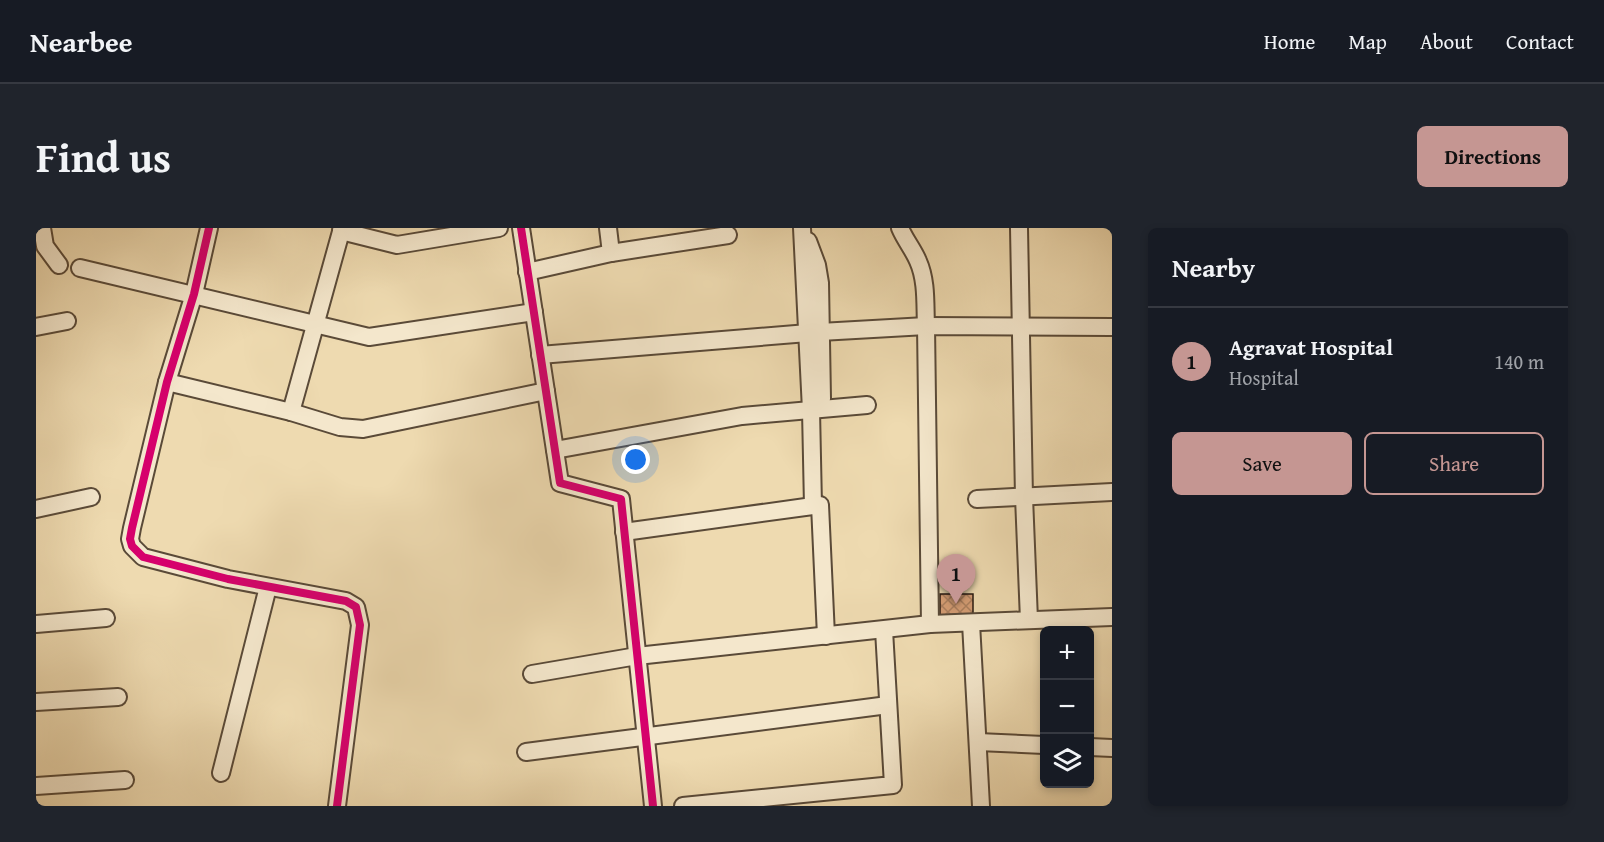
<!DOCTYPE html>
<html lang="en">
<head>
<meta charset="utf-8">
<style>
  body { margin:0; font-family:"Gentium Book Plus",serif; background:#20242c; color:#f1f3f6 }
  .controls { position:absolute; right:18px; bottom:18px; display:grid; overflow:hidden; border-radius:9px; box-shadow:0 3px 9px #0003 }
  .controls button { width:54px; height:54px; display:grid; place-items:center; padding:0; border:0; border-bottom:2px solid #363941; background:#171b24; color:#f1f3f6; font:30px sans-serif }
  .you { position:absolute; left:600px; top:232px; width:21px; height:21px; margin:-15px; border:4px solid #fff; border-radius:50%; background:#1a73e8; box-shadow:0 0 0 9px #1a73e833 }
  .badge { display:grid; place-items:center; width:39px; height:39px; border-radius:50%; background:#c59692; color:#111; font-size:20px; font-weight:700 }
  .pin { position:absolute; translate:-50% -50px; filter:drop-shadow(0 2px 3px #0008) }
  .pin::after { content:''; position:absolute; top:32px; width:21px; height:18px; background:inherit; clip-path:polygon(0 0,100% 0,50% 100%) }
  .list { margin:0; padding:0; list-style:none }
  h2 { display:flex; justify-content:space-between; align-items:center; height:78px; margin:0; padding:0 24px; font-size:26px }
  h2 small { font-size:20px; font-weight:400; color:#9ea1a6 }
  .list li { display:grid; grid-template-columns:39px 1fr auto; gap:18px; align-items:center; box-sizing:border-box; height:108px; padding:0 24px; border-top:2px solid #363941 }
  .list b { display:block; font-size:22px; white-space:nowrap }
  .list p { margin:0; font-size:20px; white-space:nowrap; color:#9ea1a6 }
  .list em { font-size:20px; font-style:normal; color:#9ea1a6 }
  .actions { display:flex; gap:12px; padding:18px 24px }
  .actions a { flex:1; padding:14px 0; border:2px solid #c59692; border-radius:9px; text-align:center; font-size:21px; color:#c59692 }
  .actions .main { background:#c59692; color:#111 }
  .icon { flex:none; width:33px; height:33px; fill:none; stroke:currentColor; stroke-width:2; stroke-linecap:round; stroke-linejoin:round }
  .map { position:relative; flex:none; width:1076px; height:578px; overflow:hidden; border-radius:9px }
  header { display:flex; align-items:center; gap:36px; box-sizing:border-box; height:84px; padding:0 30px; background:#171b24; border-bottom:2px solid #363941 }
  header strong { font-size:28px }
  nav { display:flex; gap:33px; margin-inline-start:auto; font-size:21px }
  .intro { display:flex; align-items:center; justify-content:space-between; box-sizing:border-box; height:144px; padding:0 36px }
  h1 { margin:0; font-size:42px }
  .button { padding:15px 27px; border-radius:9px; background:#c59692; color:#111; font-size:21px; font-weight:700 }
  main { display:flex; gap:36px; padding:0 36px }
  aside { flex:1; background:#171b24; border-radius:9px; box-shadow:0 3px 9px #0003 }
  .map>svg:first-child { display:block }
</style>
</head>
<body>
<header>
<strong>Nearbee</strong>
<nav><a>Home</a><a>Map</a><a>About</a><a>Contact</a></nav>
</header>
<div class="intro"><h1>Find us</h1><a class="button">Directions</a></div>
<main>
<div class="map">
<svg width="1076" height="578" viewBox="0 0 1076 578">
  <defs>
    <pattern id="building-cross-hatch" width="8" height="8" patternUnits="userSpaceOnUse" patternTransform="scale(1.5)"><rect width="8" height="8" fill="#d29b72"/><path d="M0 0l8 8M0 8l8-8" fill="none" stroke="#aa7e5c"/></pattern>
  </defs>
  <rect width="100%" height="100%" fill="#eedab0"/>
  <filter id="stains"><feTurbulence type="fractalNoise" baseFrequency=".00333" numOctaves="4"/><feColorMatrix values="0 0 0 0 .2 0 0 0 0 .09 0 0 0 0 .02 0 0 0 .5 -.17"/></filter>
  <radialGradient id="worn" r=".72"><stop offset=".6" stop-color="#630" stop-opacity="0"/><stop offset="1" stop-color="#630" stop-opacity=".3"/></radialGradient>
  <polygon fill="url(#building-cross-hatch)" stroke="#281a10" stroke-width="1.5" points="904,366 937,366 937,386 904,387"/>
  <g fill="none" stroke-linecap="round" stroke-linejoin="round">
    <g stroke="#5a4a38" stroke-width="20">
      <g id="street">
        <polyline points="6,0 9,18 23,37"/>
        <polyline points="173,0 158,66 131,154 96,300 94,311 96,318 107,329 192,351 310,373 320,379 324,397 301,578"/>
        <polyline points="485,0 524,255 585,271 617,578"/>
        <polyline points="572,0 575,25"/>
        <polyline points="766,0 775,182 777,278"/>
        <path d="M864 0C869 12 877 21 882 33 891 53 889 77 890 98L894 396"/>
        <polyline points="983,0 988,269 993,392"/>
        <polyline points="305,3 361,17 463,0"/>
        <polyline points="772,13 781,37 784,55 786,171"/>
        <polyline points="44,40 333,109 498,84"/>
        <polyline points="491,44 575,25 692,7"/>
        <polyline points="0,99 31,93"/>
        <polyline points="504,127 784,104 890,98 1076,99"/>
        <polyline points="131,154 255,184 304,199 327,201 510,163"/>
        <polyline points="255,184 306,0"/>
        <polyline points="519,222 706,188 831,177"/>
        <polyline points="941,271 1076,264"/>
        <polyline points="0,281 55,269"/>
        <polyline points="588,304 784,277 790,408"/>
        <polyline points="935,395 945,578"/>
        <polyline points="0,396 70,390"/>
        <polyline points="496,446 601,428 894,396 1076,389"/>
        <polyline points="0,474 82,469"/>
        <polyline points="942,514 1008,517"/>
        <polyline points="1054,519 1076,520"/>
        <polyline points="490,524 852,477"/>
        <polyline points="185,545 232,359"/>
        <polyline points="0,558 89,552"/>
        <polyline points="647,578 857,557 848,402"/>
      </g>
    </g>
    <use href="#street" stroke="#f4e7cc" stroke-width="16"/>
    <g stroke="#f4e7cc" stroke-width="11">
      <g id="cycleway">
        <polyline points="173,0 158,66 131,154 96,300 94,311 96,318 107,329 192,351 310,373 320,379 324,397 301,578"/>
        <polyline points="485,0 524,255 585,271 617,578"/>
      </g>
    </g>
    <use href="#cycleway" stroke="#d6006c" stroke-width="8"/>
  </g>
  <rect width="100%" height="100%" filter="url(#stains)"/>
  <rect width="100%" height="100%" fill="url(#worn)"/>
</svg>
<div class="controls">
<button>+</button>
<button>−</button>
<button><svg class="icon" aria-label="layers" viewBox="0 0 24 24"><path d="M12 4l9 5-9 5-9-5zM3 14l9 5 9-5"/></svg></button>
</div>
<div class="you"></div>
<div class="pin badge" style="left:920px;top:376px">1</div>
</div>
<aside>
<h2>Nearby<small></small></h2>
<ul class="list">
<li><span class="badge">1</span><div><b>Agravat Hospital</b><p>Hospital</p></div><em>140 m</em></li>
</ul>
<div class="actions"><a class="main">Save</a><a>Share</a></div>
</aside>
</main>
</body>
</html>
